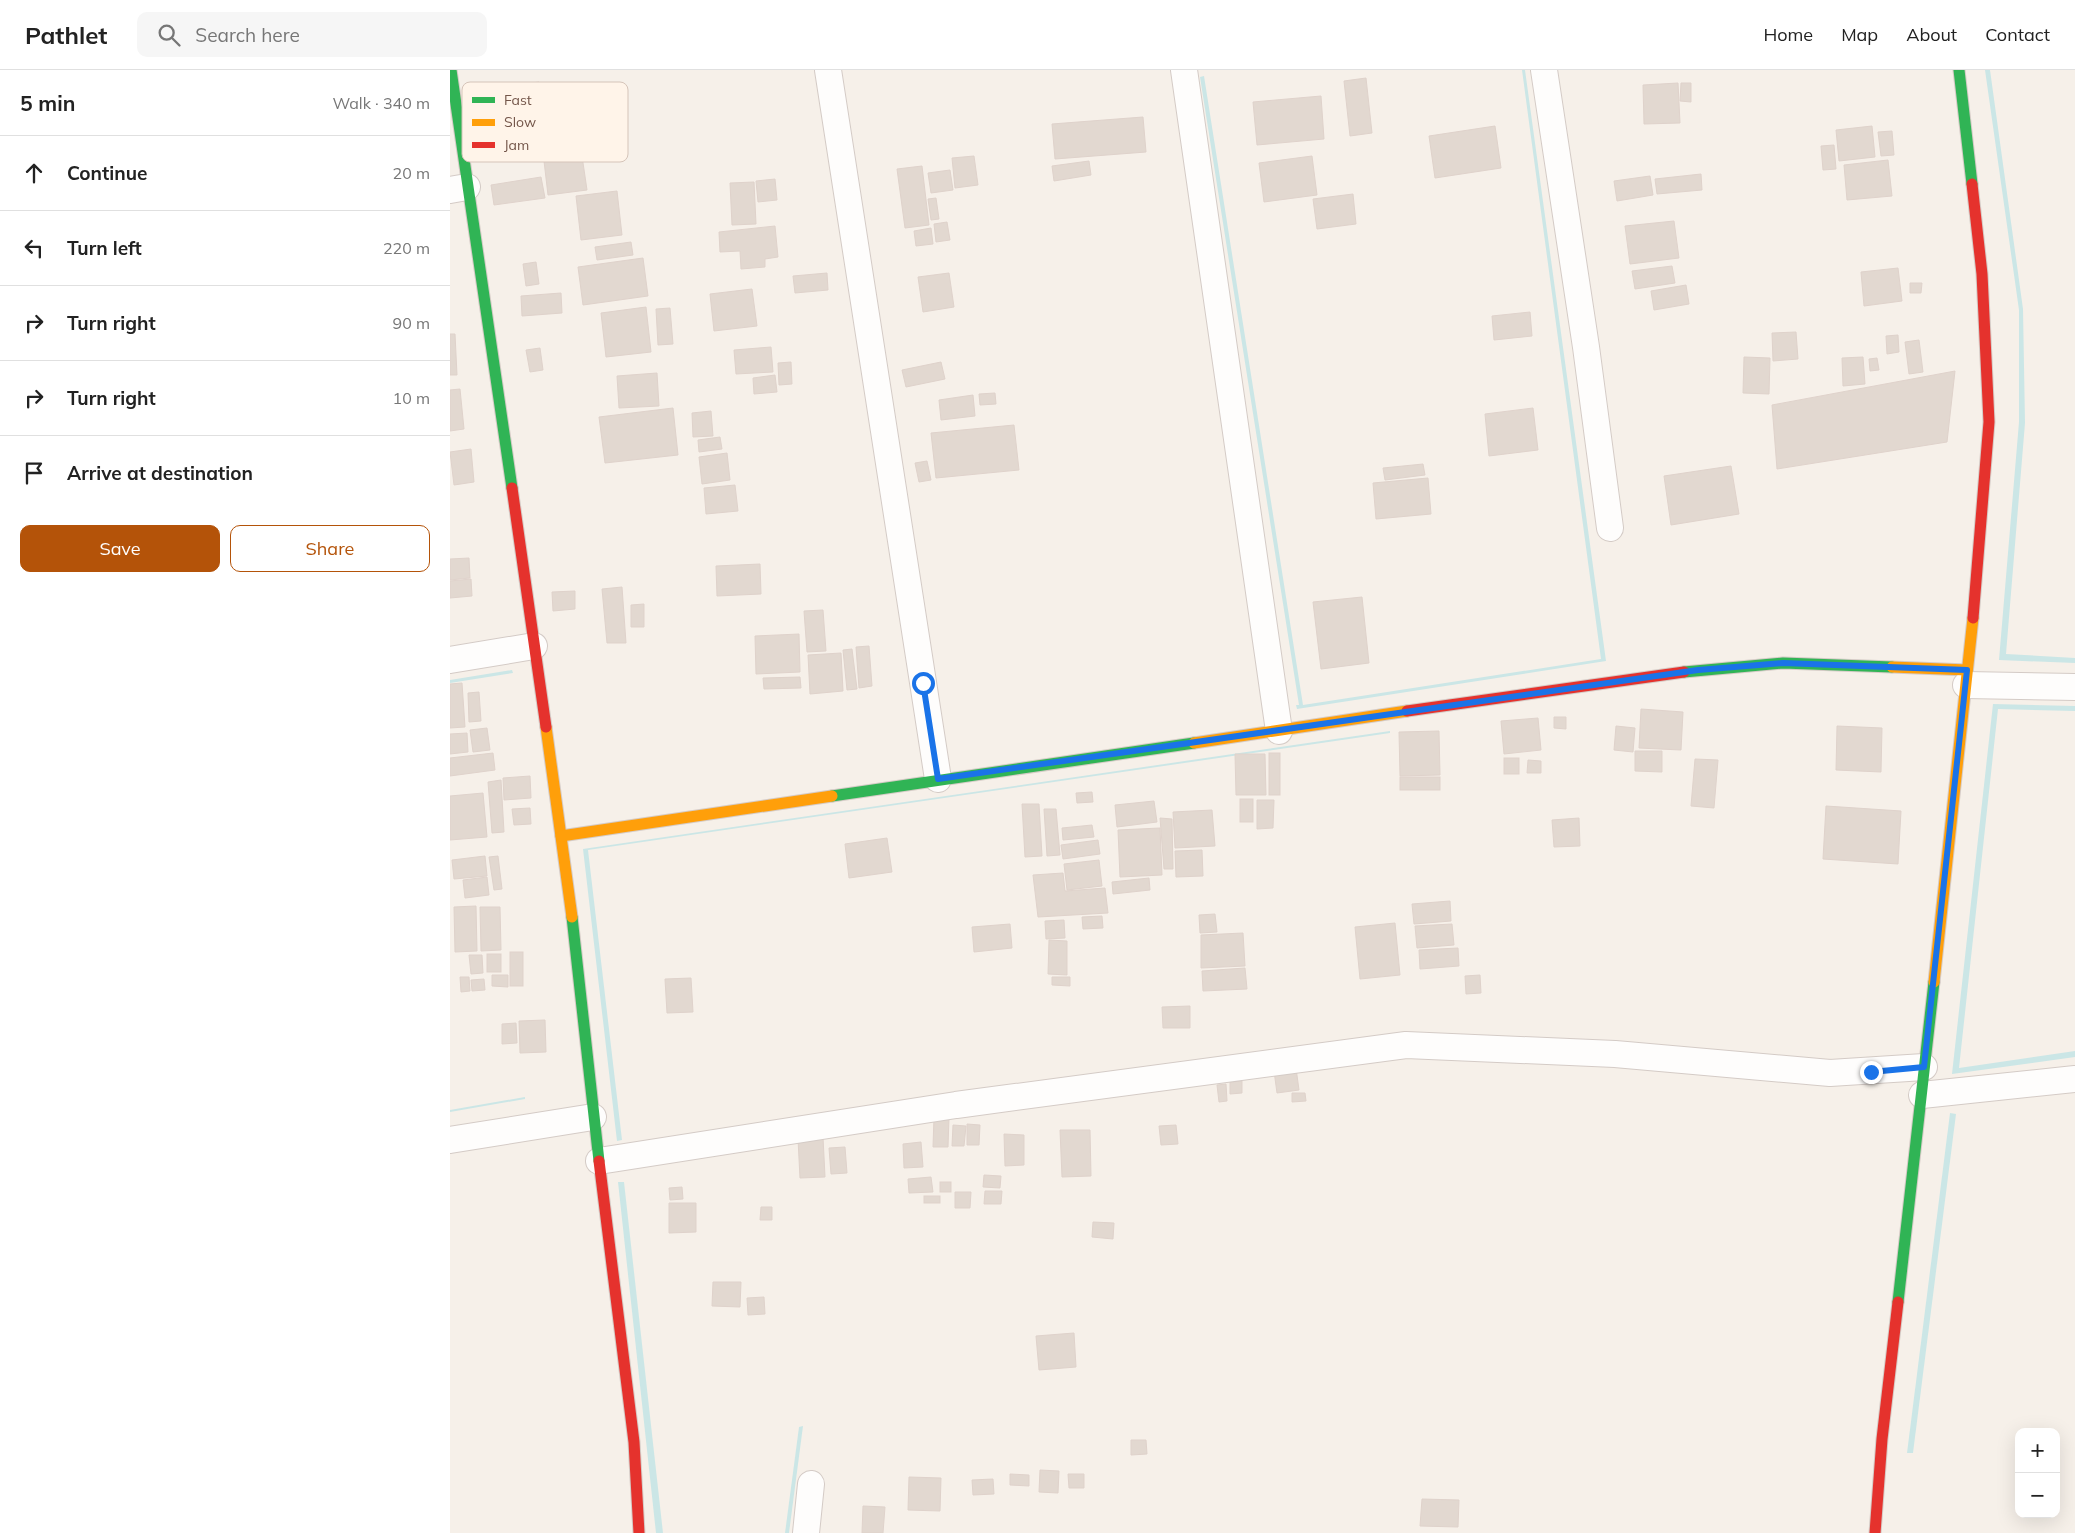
<!DOCTYPE html>
<html lang="en">
<head>
<meta charset="utf-8">
<style>
  body { margin:0; font-family:Mulish,sans-serif; background:#f6f6f6; color:#222 }
  .controls { position:absolute; right:15px; bottom:15px; display:grid; overflow:hidden; border-radius:10px; box-shadow:0 5px 20px #0002 }
  .controls button { width:45px; height:45px; display:grid; place-items:center; padding:0; border:0; border-bottom:1px solid #e0e0e0; background:#fff; color:#222; font:25px sans-serif }
  .stop { position:absolute; width:15px; height:15px; margin:-11px; border:4px solid #1a73e8; border-radius:50%; background:#fff }
  .stop.end { background:#1a73e8; border-color:#fff; box-shadow:0 1px 5px #0008 }
  .list { margin:0; padding:0; list-style:none }
  h2 { display:flex; justify-content:space-between; align-items:center; height:65px; margin:0; padding:0 20px; font-size:21px }
  h2 small { font-size:16px; font-weight:400; color:#767676 }
  .list li { display:grid; grid-template-columns:32px 1fr auto; gap:15px; align-items:center; box-sizing:border-box; height:75px; padding:0 20px; border-top:1px solid #e0e0e0 }
  .list b { display:block; font-size:19px; white-space:nowrap }
  .list em { font-size:16px; font-style:normal; color:#767676 }
  .actions { display:flex; gap:10px; padding:15px 20px }
  .actions a { flex:1; padding:11px 0; border:1px solid #b45309; border-radius:10px; text-align:center; font-size:18px; color:#b45309 }
  .actions .main { background:#b45309; color:#fff }
  .icon { flex:none; width:28px; height:28px; fill:none; stroke:currentColor; stroke-width:2; stroke-linecap:round; stroke-linejoin:round }
  .map { position:relative; flex:none; width:1625px; height:1463px; overflow:hidden }
  header { display:flex; align-items:center; gap:30px; box-sizing:border-box; height:70px; padding:0 25px; background:#fff; border-bottom:1px solid #e0e0e0 }
  header strong { font-size:24px }
  nav { display:flex; gap:28px; margin-inline-start:auto; font-size:18px }
  .search { width:350px; height:45px; background:#f6f6f6; display:flex; align-items:center; gap:12px; box-sizing:border-box; padding:0 18px; border-radius:10px; color:#767676; font-size:19px }
  main { display:flex }
  aside { flex:1; background:#fff }
  .map>svg:first-child { display:block }
</style>
</head>
<body>
<header>
<strong>Pathlet</strong>
<div class="search"><svg class="icon" aria-label="search" viewBox="0 0 24 24"><circle cx="10" cy="10" r="6"/><path d="M15 15l6 6"/></svg>Search here</div>
<nav><a>Home</a><a>Map</a><a>About</a><a>Contact</a></nav>
</header>
<main>
<aside>
<h2>5 min<small>Walk · 340 m</small></h2>
<ul class="list">
<li><svg class="icon" aria-label="ahead" viewBox="0 0 24 24"><path d="M12 20V5M6 11l6-6 6 6"/></svg><div><b>Continue</b></div><em>20 m</em></li>
<li><svg class="icon" aria-label="left" viewBox="0 0 24 24"><path d="M17 20v-9H6M10 6l-5 5 5 5"/></svg><div><b>Turn left</b></div><em>220 m</em></li>
<li><svg class="icon" aria-label="right" viewBox="0 0 24 24"><path d="M7 20v-9h11M14 6l5 5-5 5"/></svg><div><b>Turn right</b></div><em>90 m</em></li>
<li><svg class="icon" aria-label="right" viewBox="0 0 24 24"><path d="M7 20v-9h11M14 6l5 5-5 5"/></svg><div><b>Turn right</b></div><em>10 m</em></li>
<li><svg class="icon" aria-label="arrive" viewBox="0 0 24 24"><path d="M6 21V4h12l-3 4 3 4H6"/></svg><div><b>Arrive at destination</b></div></li>
</ul>
<div class="actions"><a class="main">Save</a><a>Share</a></div>
</aside>
<div class="map">
<svg width="1625" height="1463" viewBox="0 0 1625 1463">
  <rect width="100%" height="100%" fill="#f6f0e9"/>
  <g fill="#cbe6e6">
    <polygon points="1072,0 1075,0 1156,591 847,639 846,635 849,635 750,7 754,6 853,635 1151,589"/>
    <polygon points="1535,0 1540,0 1573,239 1575,353 1556,584 1625,588 1625,593 1549,590 1569,352 1569,240"/>
    <polygon points="62,600 63,603 0,613 0,610"/>
    <polygon points="1543,634 1625,636 1625,641 1548,639 1509,998 1625,981 1625,987 1502,1004"/>
    <polygon points="940,661 940,663 138,780 172,1070 167,1071 133,779"/>
    <polygon points="75,1027 75,1029 0,1042 0,1040"/>
    <polygon points="1500,1043 1506,1044 1463,1383 1457,1383"/>
    <polygon points="168,1112 174,1112 213,1463 206,1463"/>
    <polygon points="353,1356 339,1463 335,1463 349,1357"/>
  </g>
  <g fill="#e2d8d0" stroke="#dfd2cb">
    <polygon points="916,8 922,63 900,66 894,11"/>
    <polygon points="89,12 92,38 53,43 50,17"/>
    <polygon points="1228,13 1230,53 1194,54 1193,15"/>
    <polygon points="1231,13 1241,13 1241,32 1230,31"/>
    <polygon points="871,26 874,69 807,75 803,32"/>
    <polygon points="693,47 696,82 605,89 602,54"/>
    <polygon points="1045,56 1051,98 985,108 979,66"/>
    <polygon points="1422,56 1425,87 1389,91 1386,60"/>
    <polygon points="1442,61 1444,85 1431,86 1428,62"/>
    <polygon points="1384,75 1386,99 1373,100 1371,76"/>
    <polygon points="132,86 137,120 98,125 94,91"/>
    <polygon points="524,86 528,115 505,118 502,88"/>
    <polygon points="862,86 867,125 814,132 809,93"/>
    <polygon points="1438,90 1442,126 1397,130 1394,95"/>
    <polygon points="639,91 641,105 604,111 602,96"/>
    <polygon points="472,96 479,155 455,158 447,99"/>
    <polygon points="500,100 503,120 481,123 478,103"/>
    <polygon points="1251,104 1252,120 1207,124 1205,109"/>
    <polygon points="1200,106 1203,125 1167,131 1164,111"/>
    <polygon points="91,107 95,128 44,135 41,115"/>
    <polygon points="325,109 327,130 308,132 306,111"/>
    <polygon points="304,112 306,154 282,155 280,113"/>
    <polygon points="167,121 172,165 131,170 126,126"/>
    <polygon points="903,124 906,154 867,159 863,129"/>
    <polygon points="486,128 489,149 481,150 478,129"/>
    <polygon points="1224,151 1229,188 1180,194 1175,156"/>
    <polygon points="497,152 500,170 486,172 484,154"/>
    <polygon points="325,156 328,187 315,189 315,197 291,199 290,181 270,182 269,162"/>
    <polygon points="481,158 483,174 466,176 464,161"/>
    <polygon points="181,172 183,185 147,190 145,177"/>
    <polygon points="193,188 198,226 133,235 128,197"/>
    <polygon points="86,192 89,214 76,216 73,194"/>
    <polygon points="1222,196 1225,213 1185,219 1182,201"/>
    <polygon points="1448,198 1452,231 1414,236 1411,202"/>
    <polygon points="377,203 378,220 345,223 343,206"/>
    <polygon points="499,203 504,237 473,242 468,207"/>
    <polygon points="1460,213 1472,213 1471,223 1460,223"/>
    <polygon points="1236,215 1239,234 1204,240 1201,221"/>
    <polygon points="302,219 307,256 264,261 260,224"/>
    <polygon points="111,223 112,243 72,246 71,226"/>
    <polygon points="196,237 201,282 156,287 151,243"/>
    <polygon points="220,238 223,274 208,275 206,239"/>
    <polygon points="1080,242 1082,266 1044,270 1042,246"/>
    <polygon points="1346,262 1348,289 1323,291 1322,263"/>
    <polygon points="0,264 5,264 7,305 0,305"/>
    <polygon points="1448,265 1449,282 1437,284 1436,266"/>
    <polygon points="1469,270 1473,302 1459,304 1455,272"/>
    <polygon points="321,277 323,302 286,304 284,280"/>
    <polygon points="90,278 93,300 80,302 76,280"/>
    <polygon points="1294,287 1320,288 1319,324 1293,323"/>
    <polygon points="1413,287 1415,314 1393,316 1392,288"/>
    <polygon points="1427,288 1429,300 1420,301 1419,289"/>
    <polygon points="341,292 342,314 329,315 328,293"/>
    <polygon points="491,292 495,309 456,317 452,300"/>
    <polygon points="1505,301 1497,372 1327,399 1322,335"/>
    <polygon points="207,303 209,336 169,338 167,306"/>
    <polygon points="325,305 327,322 304,324 303,308"/>
    <polygon points="10,319 14,359 0,361 0,320"/>
    <polygon points="545,323 546,334 530,335 529,324"/>
    <polygon points="523,325 525,346 491,350 489,330"/>
    <polygon points="223,338 228,385 155,393 149,347"/>
    <polygon points="1083,338 1088,380 1039,386 1035,344"/>
    <polygon points="261,341 263,366 243,367 242,343"/>
    <polygon points="564,355 569,400 486,408 481,363"/>
    <polygon points="270,367 272,379 249,382 248,370"/>
    <polygon points="21,379 24,412 4,415 0,382"/>
    <polygon points="277,383 280,410 252,414 249,387"/>
    <polygon points="477,391 481,410 469,412 465,393"/>
    <polygon points="973,394 975,405 935,410 933,398"/>
    <polygon points="1281,396 1289,444 1221,455 1214,406"/>
    <polygon points="978,408 981,444 926,449 923,413"/>
    <polygon points="285,415 288,441 256,444 254,418"/>
    <polygon points="19,488 20,508 0,510 0,489"/>
    <polygon points="310,494 311,524 267,526 266,496"/>
    <polygon points="21,509 22,526 0,528 0,511"/>
    <polygon points="172,517 176,573 157,573 152,519"/>
    <polygon points="125,521 125,539 103,541 102,522"/>
    <polygon points="912,527 919,593 871,599 863,532"/>
    <polygon points="194,534 194,557 181,557 181,535"/>
    <polygon points="373,540 376,581 357,582 354,541"/>
    <polygon points="349,564 350,602 306,604 305,566"/>
    <polygon points="419,576 422,616 409,618 406,577"/>
    <polygon points="402,579 407,619 397,620 393,580"/>
    <polygon points="391,583 393,621 360,624 358,585"/>
    <polygon points="350,607 351,618 314,619 313,608"/>
    <polygon points="12,613 15,657 0,658 0,614"/>
    <polygon points="29,622 31,651 19,652 18,623"/>
    <polygon points="1191,639 1233,642 1231,680 1189,678"/>
    <polygon points="1104,647 1116,647 1116,659 1104,658"/>
    <polygon points="1088,648 1091,680 1054,684 1051,651"/>
    <polygon points="1166,656 1185,658 1183,682 1164,680"/>
    <polygon points="1387,656 1432,658 1431,702 1386,700"/>
    <polygon points="37,658 40,680 23,682 20,660"/>
    <polygon points="989,661 990,705 950,706 949,662"/>
    <polygon points="17,663 18,682 0,684 0,664"/>
    <polygon points="1185,681 1212,681 1212,702 1185,701"/>
    <polygon points="43,683 45,700 0,706 0,688"/>
    <rect x="819" y="683" width="11" height="42"/>
    <polygon points="785,684 815,684 816,725 786,725"/>
    <rect x="1054" y="688" width="15" height="16"/>
    <polygon points="1245,689 1268,690 1264,738 1241,736"/>
    <polygon points="1078,690 1091,691 1091,703 1077,703"/>
    <polygon points="80,706 81,728 54,730 53,708"/>
    <rect x="950" y="707" width="40" height="13"/>
    <polygon points="51,710 54,762 42,763 38,712"/>
    <polygon points="642,722 643,732 627,733 626,723"/>
    <polygon points="33,723 37,767 0,770 0,726"/>
    <rect x="790" y="729" width="13" height="23"/>
    <polygon points="807,730 824,730 823,758 807,759"/>
    <polygon points="704,731 707,752 667,757 665,735"/>
    <polygon points="572,734 589,734 592,786 575,787"/>
    <polygon points="1376,736 1451,741 1448,794 1373,789"/>
    <polygon points="80,738 81,754 64,755 62,739"/>
    <polygon points="594,739 606,739 610,785 597,786"/>
    <polygon points="762,740 765,776 725,778 723,742"/>
    <polygon points="710,748 722,749 723,799 714,799"/>
    <polygon points="1129,748 1130,776 1104,777 1102,750"/>
    <polygon points="642,755 644,767 613,770 612,758"/>
    <polygon points="710,758 712,805 670,807 668,760"/>
    <polygon points="437,768 442,802 399,808 395,774"/>
    <polygon points="648,770 650,784 613,789 611,775"/>
    <polygon points="752,780 753,806 726,807 725,781"/>
    <polygon points="35,786 37,806 4,809 2,790"/>
    <polygon points="48,786 52,819 44,820 39,787"/>
    <polygon points="649,790 652,816 617,820 614,794"/>
    <polygon points="613,803 615,821 655,818 658,843 588,847 583,805"/>
    <polygon points="37,807 39,825 15,828 13,810"/>
    <polygon points="699,808 700,820 663,824 662,812"/>
    <polygon points="1000,831 1001,851 964,854 962,834"/>
    <polygon points="26,836 27,881 5,882 4,837"/>
    <polygon points="30,837 50,837 51,880 31,881"/>
    <polygon points="765,844 767,862 750,863 749,845"/>
    <polygon points="652,846 653,858 633,859 632,847"/>
    <polygon points="614,850 615,868 596,869 595,851"/>
    <polygon points="945,853 950,905 910,909 905,857"/>
    <polygon points="560,854 562,878 524,882 522,857"/>
    <polygon points="1002,854 1004,875 967,878 965,856"/>
    <polygon points="793,863 795,896 751,898 751,865"/>
    <polygon points="599,870 617,871 617,905 598,904"/>
    <polygon points="1008,878 1009,896 970,899 969,880"/>
    <rect x="60" y="882" width="13" height="34"/>
    <rect x="37" y="884" width="14" height="18"/>
    <polygon points="19,885 32,885 33,903 21,904"/>
    <polygon points="795,898 797,919 753,921 752,901"/>
    <polygon points="42,905 58,905 58,917 42,916"/>
    <polygon points="1030,905 1031,923 1016,924 1015,906"/>
    <polygon points="10,907 19,907 20,921 11,922"/>
    <polygon points="602,907 620,907 620,916 602,915"/>
    <polygon points="241,908 243,942 217,943 215,909"/>
    <polygon points="34,909 35,920 22,921 21,910"/>
    <polygon points="740,936 740,958 713,958 712,937"/>
    <polygon points="95,950 96,982 70,983 69,951"/>
    <polygon points="66,953 67,973 52,974 52,954"/>
    <polygon points="846,998 849,1020 827,1023 824,1001"/>
    <polygon points="792,1011 792,1023 780,1024 780,1012"/>
    <polygon points="776,1014 777,1031 769,1032 767,1015"/>
    <polygon points="842,1023 855,1023 856,1031 842,1032"/>
    <polygon points="484,1047 499,1047 498,1077 483,1077"/>
    <polygon points="517,1054 530,1055 529,1075 517,1075"/>
    <polygon points="503,1055 516,1056 514,1076 502,1076"/>
    <polygon points="726,1055 728,1074 711,1075 709,1056"/>
    <polygon points="610,1060 640,1060 641,1106 612,1107"/>
    <polygon points="554,1064 574,1065 574,1095 555,1096"/>
    <polygon points="373,1067 375,1107 350,1108 348,1069"/>
    <polygon points="471,1072 473,1097 454,1098 453,1074"/>
    <polygon points="395,1077 397,1103 381,1104 379,1078"/>
    <polygon points="534,1105 551,1106 550,1118 533,1117"/>
    <polygon points="481,1107 483,1122 459,1123 458,1109"/>
    <rect x="490" y="1112" width="11" height="10"/>
    <polygon points="232,1117 233,1129 220,1130 219,1118"/>
    <polygon points="535,1121 552,1121 551,1134 534,1134"/>
    <polygon points="505,1122 521,1122 520,1138 505,1138"/>
    <rect x="474" y="1126" width="16" height="7"/>
    <polygon points="219,1133 246,1133 246,1162 219,1163"/>
    <polygon points="311,1137 322,1137 322,1150 310,1150"/>
    <polygon points="643,1152 664,1153 663,1169 642,1167"/>
    <polygon points="263,1212 291,1212 290,1237 262,1236"/>
    <polygon points="314,1227 315,1244 298,1245 297,1228"/>
    <polygon points="624,1263 626,1297 589,1300 586,1266"/>
    <polygon points="681,1370 696,1370 697,1384 681,1385"/>
    <polygon points="590,1400 609,1401 608,1423 589,1422"/>
    <polygon points="560,1404 579,1405 579,1416 560,1415"/>
    <polygon points="618,1404 634,1404 634,1418 619,1418"/>
    <polygon points="459,1407 491,1408 490,1441 458,1440"/>
    <polygon points="543,1409 544,1424 523,1425 522,1410"/>
    <polygon points="972,1429 1009,1430 1008,1457 970,1456"/>
    <polygon points="413,1436 435,1437 433,1463 412,1463"/>
  </g>
  <g fill="none" stroke-linecap="round" stroke-linejoin="round">
    <g stroke="#d4cbc6" stroke-width="28">
      <g id="street">
        <polyline points="378,0 488,709"/>
        <polyline points="734,0 829,661"/>
        <polyline points="1094,0 1136,277 1160,458"/>
        <polyline points="0,120 17,117"/>
        <polyline points="0,590 84,576"/>
        <polyline points="1516,615 1625,617"/>
        <polyline points="1472,1025 1625,1009"/>
        <polyline points="0,1070 143,1047"/>
        <polyline points="149,1091 506,1035 956,975 1165,984 1380,1003 1474,997"/>
        <polyline points="356,1463 361,1414"/>
      </g>
    </g>
    <g stroke="#d5cbc6" stroke-width="13">
      <g id="fast">
        <polyline points="1,0 62,418"/>
        <polyline points="1509,0 1522,114"/>
        <polyline points="1234,602 1333,593 1442,597"/>
        <polyline points="382,726 744,673"/>
        <polyline points="122,847 149,1091"/>
        <polyline points="1448,1232 1484,912"/>
      </g>
    </g>
    <g stroke="#d5cbc6" stroke-width="13">
      <g id="slow">
        <polyline points="1442,597 1517,600"/>
        <polyline points="96,657 122,847"/>
        <polyline points="744,673 957,641"/>
        <polyline points="111,766 382,726"/>
        <polyline points="1484,912 1523,548"/>
      </g>
    </g>
    <g stroke="#d5cbc6" stroke-width="13">
      <g id="jam">
        <polyline points="1522,114 1532,204 1539,352 1523,548"/>
        <polyline points="62,418 96,657"/>
        <polyline points="957,641 1234,602"/>
        <polyline points="149,1091 184,1372 189,1463"/>
        <polyline points="1425,1463 1432,1369 1448,1232"/>
      </g>
    </g>
    <use href="#street" stroke="#fefdfc" stroke-width="26"/>
    <use href="#fast" stroke="#30b455" stroke-width="11"/>
    <use href="#slow" stroke="#ff9f0a" stroke-width="11"/>
    <use href="#jam" stroke="#e5322d" stroke-width="11"/>
  </g>
  <g fill="none" stroke-linecap="round" stroke-linejoin="round">
    <polyline stroke="#1a73e8" stroke-width="6" points="473,613 488,709 1248,600 1333,593 1517,600 1474,997 1421,1002"/>
  </g>
  <rect x="12" y="12" width="166" height="80" rx="8" fill="#fff4e9" stroke="#d5c4b9" stroke-width="1"/>
  <rect x="22" y="27" width="23" height="6" fill="#30b455"/>
  <rect x="22" y="49" width="23" height="7" fill="#ff9f0a"/>
  <rect x="22" y="72" width="23" height="6" fill="#e5322d"/>
  <g font-size="14" fill="#735549">
    <text x="54" y="35">Fast</text>
    <text x="54" y="57">Slow</text>
    <text x="54" y="80">Jam</text>
  </g>
</svg>
<div class="controls">
<button>+</button>
<button>−</button>
</div>
<div class="stop" style="left:473px;top:613px"></div>
<div class="stop end" style="left:1421px;top:1002px"></div>
</div>
</main>
</body>
</html>
